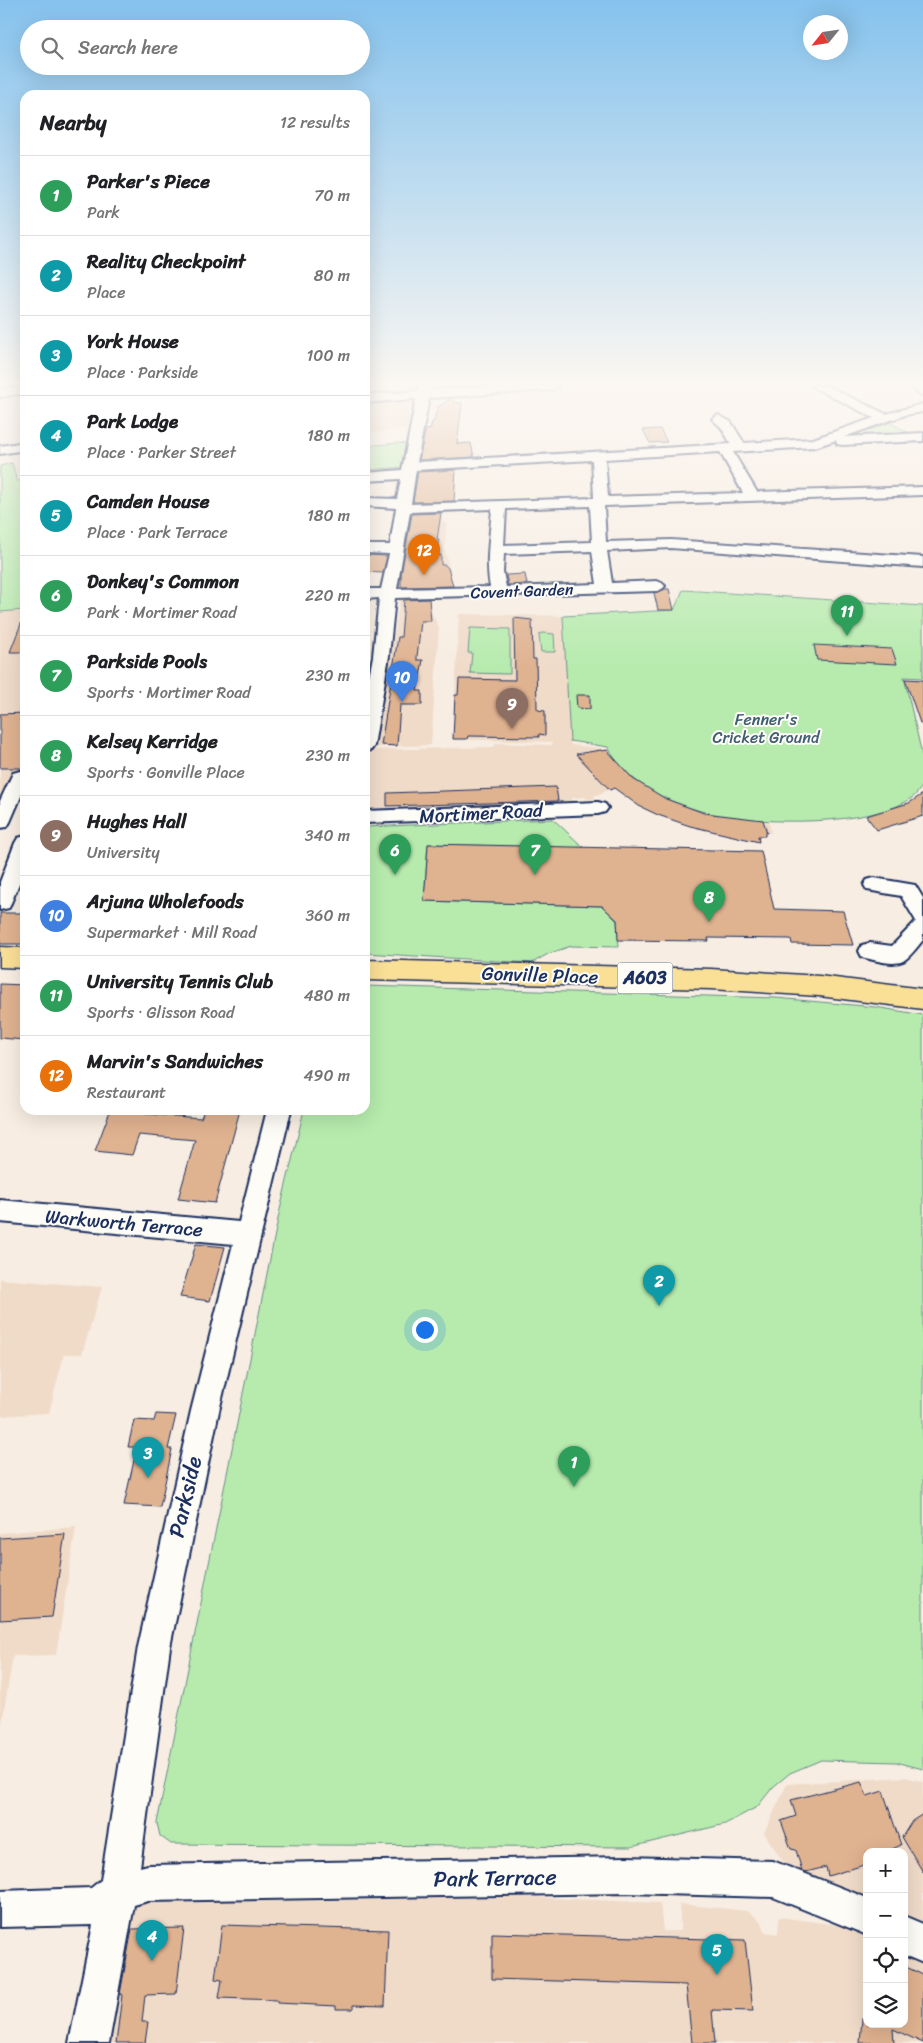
<!DOCTYPE html>
<html lang="en">
<head>
<meta charset="utf-8">
<style>
  body { margin:0; font-family:Sriracha,sans-serif; background:#f2f2f2; color:#202124 }
  .controls { position:absolute; right:15px; bottom:15px; display:grid; overflow:hidden; border-radius:10px; box-shadow:0 5px 20px #0002 }
  .controls button { width:45px; height:45px; display:grid; place-items:center; padding:0; border:0; border-bottom:1px solid #e0e0e0; background:#fff; color:#202124; font:25px sans-serif }
  .compass { position:absolute; left:803px; top:15px; width:45px; height:45px; border-radius:50%; background:#fff; box-shadow:0 5px 20px #0002; rotate:240deg }
  .you { position:absolute; left:424px; top:1329px; width:18px; height:18px; margin:-12px; border:4px solid #fff; border-radius:50%; background:#1a73e8; box-shadow:0 0 0 8px #1a73e833 }
  .badge { display:grid; place-items:center; width:32px; height:32px; border-radius:50%; background:#1f6fb2; color:#fff; font-size:16px; font-weight:700 }
  .pin { position:absolute; translate:-50% -41px; filter:drop-shadow(0 1px 2px #0008) }
  .pin::after { content:''; position:absolute; top:26px; width:18px; height:15px; background:inherit; clip-path:polygon(0 0,100% 0,50% 100%) }
  .list { margin:0; padding:0; list-style:none }
  h2 { display:flex; justify-content:space-between; align-items:center; height:65px; margin:0; padding:0 20px; font-size:21px }
  h2 small { font-size:16px; font-weight:400; color:#757577 }
  .list li { display:grid; grid-template-columns:32px 1fr auto; gap:15px; align-items:center; box-sizing:border-box; height:80px; padding:0 20px; border-top:1px solid #e0e0e0 }
  .list b { display:block; font-size:19px; white-space:nowrap }
  .list p { margin:0; font-size:16px; white-space:nowrap; color:#757577 }
  .list em { font-size:16px; font-style:normal; color:#757577 }
  .icon { flex:none; width:28px; height:28px; fill:none; stroke:currentColor; stroke-width:2; stroke-linecap:round; stroke-linejoin:round }
  .map { position:relative; flex:none; width:923px; height:2043px; overflow:hidden }
  .search { position:absolute; background:#fff; box-shadow:0 5px 20px #0002; left:20px; top:20px; width:350px; height:55px; display:flex; align-items:center; gap:12px; box-sizing:border-box; padding:0 18px; border-radius:28px; color:#757577; font-size:19px }
  .panel { position:absolute; background:#fff; box-shadow:0 5px 20px #0002; left:20px; top:90px; width:350px; height:1025px; border-radius:15px }
  .map>svg:first-child { display:block }
</style>
</head>
<body>
<div class="map">
<svg width="923" height="2043" viewBox="0 0 923 2043">
  <rect width="100%" height="100%" fill="#f7ede2"/>
  <filter id="ink" filterUnits="userSpaceOnUse"><feTurbulence type="fractalNoise" baseFrequency=".02" numOctaves="2"/><feDisplacementMap in="SourceGraphic" scale="10" xChannelSelector="R" yChannelSelector="G"/><feConvolveMatrix kernelMatrix="1 2 1 2 8 2 1 2 1" color-interpolation-filters="sRGB"/></filter>
  <g filter="url(#ink)">
    <g fill="#f0dbc9">
      <polygon points="420,396 414,428 365,434 365,401"/>
      <polygon points="420,436 446,436 436,475 445,476 441,508 427,509 427,514 429,516 442,516 442,521 446,524 445,549 456,597 429,598 431,612 439,627 431,745 376,747 400,599 401,582 398,579"/>
      <polygon points="25,610 25,782 0,813 0,612"/>
      <polygon points="459,614 563,616 571,745 600,748 633,779 666,799 704,813 769,822 771,833 765,832 765,836 739,834 690,826 658,815 639,806 614,788 594,796 595,799 587,799 585,797 572,798 573,802 365,811 365,787 371,750 494,747 496,743 552,745 552,742 453,739"/>
      <polygon points="0,1279 102,1287 82,1354 64,1354 49,1413 0,1416"/>
      <polygon points="76,1527 56,1655 13,1656 0,1735 0,1533"/>
      <polygon points="906,1777 923,1782 923,1930 904,1922 904,1852 867,1852 867,1905 788,1869 764,1833 787,1784"/>
      <polygon points="459,1894 660,1903 663,1931 681,1931 679,1904 748,1911 762,1922 765,1932 778,1934 779,1917 845,1926 867,1936 867,2024 904,2024 904,1953 923,1963 923,2043 101,2043 130,1900"/>
    </g>
    <g fill="#b6ebad" stroke="#688d86">
      <polygon points="887,421 913,435 853,439 848,436"/>
      <polygon points="398,443 406,444 404,467 365,470 365,446"/>
      <polygon points="12,463 17,481 25,480 25,610 0,612 0,466"/>
      <path d="M683 590 923 606V678L904 677 923 759V785C920 789 917 794 913 797 875 827 755 825 709 813 670 804 626 784 608 747L570 741 563 616 674 610Z"/>
      <polygon points="470,628 510,629 510,674 470,673 472,653 468,653"/>
      <polygon points="542,633 554,634 555,652 541,652 539,635"/>
      <polygon points="553,819 584,848 428,844 424,901 602,906 617,921 619,947 571,946 548,954 532,963 365,953 365,827"/>
      <polygon points="365,986 776,998 875,1007 923,1015 923,1769 896,1762 821,1760 790,1773 773,1787 757,1807 725,1824 631,1847 171,1844 160,1836 157,1823 279,1214 304,1110 365,1110"/>
    </g>
    <g fill="#dfb290" stroke="#1b2f5e">
      <polygon points="452,398 454,403 462,403 457,444 471,443 474,457 419,460 426,429 430,430 432,422 434,422 437,407"/>
      <polygon points="660,429 667,442 650,443 643,430"/>
      <polygon points="456,470 454,501 413,502 418,472"/>
      <polygon points="441,513 437,540 439,540 435,555 441,555 441,565 445,565 448,568 453,586 401,587 401,574 412,514"/>
      <polygon points="365,555 387,556 383,573 365,572"/>
      <polygon points="525,574 527,584 508,585 506,575"/>
      <polygon points="665,589 669,589 674,610 658,610 654,593"/>
      <polygon points="429,599 431,621 421,621 417,657 417,660 423,660 417,691 422,691 422,705 400,705 397,746 381,745 398,637 401,637 404,600"/>
      <polygon points="24,616 25,652 10,652"/>
      <polygon points="514,618 532,620 533,659 536,659 537,708 538,710 545,711 545,735 539,734 539,737 468,736 467,739 453,739 455,695 458,695 459,679 515,680"/>
      <polygon points="814,645 892,649 897,664 817,660"/>
      <polygon points="905,679 923,680 923,723 920,723"/>
      <polygon points="576,695 590,695 590,709 577,708"/>
      <polygon points="25,713 25,768 0,768 0,714"/>
      <polygon points="601,750 602,751 607,750 633,779 666,799 704,813 763,820 767,833 765,832 765,836 758,836 759,842 690,826 658,815 639,806 614,788 610,790 576,754"/>
      <polygon points="556,787 558,801 387,806 387,793"/>
      <polygon points="923,794 923,816 877,830 866,816 909,803"/>
      <polygon points="428,844 761,851 774,909 843,911 853,945 792,944 791,939 708,938 709,941 618,940 617,920 602,906 424,901"/>
      <rect x="0" y="913" width="25" height="31"/>
      <polygon points="0,984 25,985 25,1040 0,1038"/>
      <polygon points="204,1110 240,1110 215,1203 178,1199 195,1140 139,1135 132,1155 95,1151 110,1111 201,1118"/>
      <polygon points="196,1244 225,1247 210,1301 180,1297"/>
      <polygon points="156,1414 176,1415 168,1449 172,1449 160,1507 124,1505 137,1447 128,1447 134,1420 154,1421"/>
      <polygon points="65,1534 52,1617 0,1620 0,1538"/>
      <polygon points="861,1782 867,1796 883,1791 901,1845 886,1852 867,1852 867,1864 828,1876 826,1867 806,1872 802,1871 796,1850 791,1849 781,1821 796,1816 791,1800"/>
      <polygon points="923,1814 923,1872 902,1837 912,1821"/>
      <polygon points="222,1925 388,1930 385,2006 353,2005 353,2009 336,2009 336,2006 277,2003 277,2000 219,1998 222,1980 215,1979"/>
      <polygon points="184,1928 176,1994 145,1995 142,2022 148,2022 145,2043 116,2043 122,1995 120,1994 132,1929"/>
      <polygon points="492,1933 745,1940 753,2011 712,2010 715,2043 692,2043 686,1985 492,1979"/>
      <polygon points="904,1966 923,1975 923,2043 893,2029 894,2043 860,2043 862,2018 867,2021 867,2024 904,2024"/>
    </g>
    <g fill="none" stroke-linecap="round" stroke-linejoin="round">
      <g stroke="#1b2f5e" stroke-width="4">
        <g id="minor">
          <polygon points="25,386 25,393 0,397 0,389"/>
          <path d="M419 386H431L430 390 498 386H559L553 390 429 398 417 462 731 444 721 427 712 419 718 415 731 422 744 443 813 439 874 418 811 386H827L886 414 923 404V412L905 415 844 437 923 433V441L842 445 837 444 836 440 815 447 733 452 757 492 923 487V495L604 506 606 542 671 540 923 557V567L671 548 607 551 612 583 657 581 662 583 665 586 662 589 657 591 395 598 389 656 374 746 371 750 365 752V698L373 656 379 598 365 599V589H381L389 554 365 553V545H390L396 508 365 506V498L397 499 401 479 365 481V473L402 470 416 399 365 403V395L418 391ZM720 452 743 493 608 497 605 459ZM592 460 594 498 411 504 416 470ZM590 506 592 542 504 545 506 509ZM492 509C490 536 485 561 490 587L397 589 410 512ZM592 551 597 584 506 587 503 572 504 554Z"/>
          <polygon points="911,386 923,386 923,395 919,394"/>
          <polygon points="25,442 25,450 0,454 0,446"/>
          <polygon points="20,771 25,772 25,787 10,822 7,827 0,828 0,801 13,773"/>
          <polygon points="598,802 605,804 608,808 605,812 598,814 365,823 365,811"/>
          <polygon points="25,836 25,869 9,908 0,910 0,882 15,843 18,838"/>
          <path d="M874 878 915 885 923 898V940C917 947 910 957 903 961 893 966 873 960 862 957L859 951 862 945 870 943 892 946 916 921 901 896 867 890 864 885 867 880Z"/>
          <polygon points="267,1110 291,1110 219,1411 170,1647 140,1867 148,1865 627,1857 773,1861 867,1898 867,1935 773,1897 627,1893 148,1901 134,1905 109,2043 69,2043 93,1925 0,1927 0,1891 91,1888 101,1880 138,1647 191,1411 233,1244 0,1222 0,1200 239,1222"/>
          <polygon points="904,1916 923,1924 923,1963 904,1955"/>
        </g>
      </g>
      <g stroke="#1b2f5e" stroke-width="3">
        <g id="major">
          <polygon points="0,947 25,948 25,968 0,967"/>
          <polygon points="365,960 711,969 819,976 923,989 923,1009 819,996 711,989 365,980"/>
        </g>
      </g>
      <use href="#minor" fill="#fdfcf7" fill-rule="evenodd"/>
      <use href="#major" fill="#fadf96" fill-rule="evenodd"/>
    </g>
  </g>
  <linearGradient id="sky" x2="0" y2="1"><stop stop-color="#85c2ed"/><stop offset="0.57" stop-color="#fbf7f2"/><stop offset="1" stop-color="#fbf7f2" stop-opacity="0"/></linearGradient>
  <rect width="923" height="672" fill="url(#sky)"/>
  <g text-anchor="middle" dominant-baseline="central" stroke-width="4" stroke-linejoin="round" paint-order="stroke">
    <g font-size="16" fill="#1b2f5e" stroke="#fdfcf7">
      <text transform="translate(522 591) rotate(-2)">Covent Garden</text>
    </g>
    <g font-size="16" fill="#425e72" stroke="#fdfcf7">
      <text x="766" y="719">Fenner's<tspan x="766" dy="18">Cricket Ground</tspan></text>
    </g>
    <rect fill="#fdfcf7" stroke="#5f6c8c" stroke-width="1" x="617.5" y="962.5" width="55" height="31" rx="4"/>
    <g font-size="18" font-weight="bold" fill="#1b2f5e">
      <text x="645" y="978">A603</text>
    </g>
    <g font-size="19" fill="#1b2f5e" stroke="#fdfcf7">
      <text transform="translate(481 813) rotate(-3)">Mortimer Road</text>
      <text transform="translate(540 975) rotate(2)">Gonville Place</text>
      <text transform="translate(124 1223) rotate(5)">Warkworth Terrace</text>
    </g>
    <g font-size="22" fill="#1b2f5e" stroke="#fdfcf7">
      <text transform="translate(185 1497) rotate(-77)">Parkside</text>
      <text transform="translate(495 1878) rotate(-1)">Park Terrace</text>
    </g>
  </g>
</svg>
<div class="controls">
<button>+</button>
<button>−</button>
<button><svg class="icon" aria-label="locate" viewBox="0 0 24 24"><circle cx="12" cy="12" r="6"/><path d="M12 2v4M12 18v4M2 12h4M18 12h4"/></svg></button>
<button><svg class="icon" aria-label="layers" viewBox="0 0 24 24"><path d="M12 4l9 5-9 5-9-5zM3 14l9 5 9-5"/></svg></button>
</div>
<svg class="compass" viewBox="-18 -18 36 36"><path d="M0-13l5 13h-10z" fill="#e53935"/><path d="M0 13l5-13h-10z" fill="#757577"/></svg>
<div class="you"></div>
<div class="pin badge" style="left:574px;top:1487px;background:#2e9e5b">1</div>
<div class="pin badge" style="left:659px;top:1306px;background:#0f9aa8">2</div>
<div class="pin badge" style="left:148px;top:1478px;background:#0f9aa8">3</div>
<div class="pin badge" style="left:152px;top:1961px;background:#0f9aa8">4</div>
<div class="pin badge" style="left:717px;top:1975px;background:#0f9aa8">5</div>
<div class="pin badge" style="left:395px;top:875px;background:#2e9e5b">6</div>
<div class="pin badge" style="left:535px;top:875px;background:#2e9e5b">7</div>
<div class="pin badge" style="left:709px;top:922px;background:#2e9e5b">8</div>
<div class="pin badge" style="left:512px;top:729px;background:#8d6e63">9</div>
<div class="pin badge" style="left:402px;top:702px;background:#3f7fe0">10</div>
<div class="pin badge" style="left:847px;top:636px;background:#2e9e5b">11</div>
<div class="pin badge" style="left:424px;top:575px;background:#e8710a">12</div>
<div class="search"><svg class="icon" aria-label="search" viewBox="0 0 24 24"><circle cx="10" cy="10" r="6"/><path d="M15 15l6 6"/></svg>Search here</div>
<section class="panel">
<h2>Nearby<small>12 results</small></h2>
<ul class="list">
<li><span class="badge" style="background:#2e9e5b">1</span><div><b>Parker's Piece</b><p>Park</p></div><em>70 m</em></li>
<li><span class="badge" style="background:#0f9aa8">2</span><div><b>Reality Checkpoint</b><p>Place</p></div><em>80 m</em></li>
<li><span class="badge" style="background:#0f9aa8">3</span><div><b>York House</b><p>Place · Parkside</p></div><em>100 m</em></li>
<li><span class="badge" style="background:#0f9aa8">4</span><div><b>Park Lodge</b><p>Place · Parker Street</p></div><em>180 m</em></li>
<li><span class="badge" style="background:#0f9aa8">5</span><div><b>Camden House</b><p>Place · Park Terrace</p></div><em>180 m</em></li>
<li><span class="badge" style="background:#2e9e5b">6</span><div><b>Donkey's Common</b><p>Park · Mortimer Road</p></div><em>220 m</em></li>
<li><span class="badge" style="background:#2e9e5b">7</span><div><b>Parkside Pools</b><p>Sports · Mortimer Road</p></div><em>230 m</em></li>
<li><span class="badge" style="background:#2e9e5b">8</span><div><b>Kelsey Kerridge</b><p>Sports · Gonville Place</p></div><em>230 m</em></li>
<li><span class="badge" style="background:#8d6e63">9</span><div><b>Hughes Hall</b><p>University</p></div><em>340 m</em></li>
<li><span class="badge" style="background:#3f7fe0">10</span><div><b>Arjuna Wholefoods</b><p>Supermarket · Mill Road</p></div><em>360 m</em></li>
<li><span class="badge" style="background:#2e9e5b">11</span><div><b>University Tennis Club</b><p>Sports · Glisson Road</p></div><em>480 m</em></li>
<li><span class="badge" style="background:#e8710a">12</span><div><b>Marvin's Sandwiches</b><p>Restaurant</p></div><em>490 m</em></li>
</ul>
</section>
</div>
</body>
</html>
